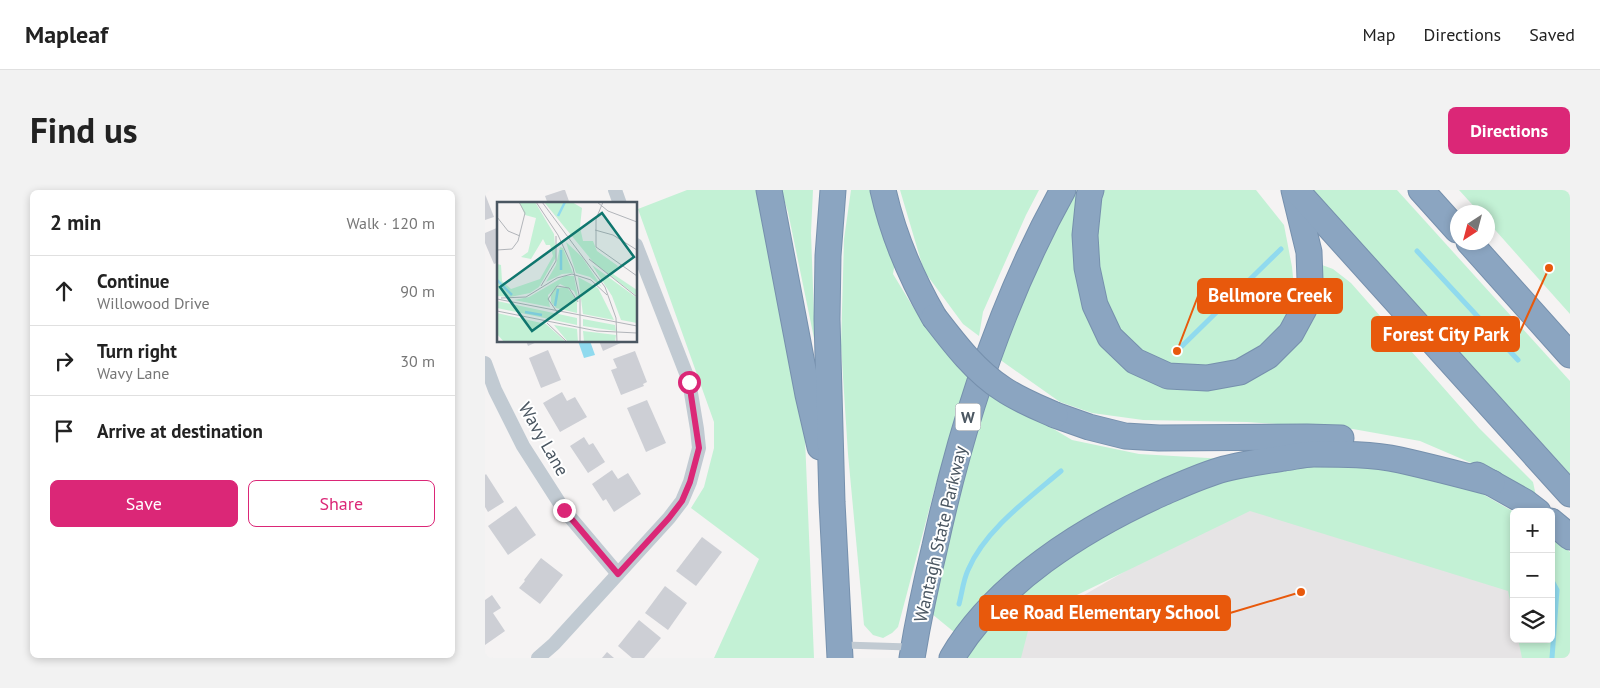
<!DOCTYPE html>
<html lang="en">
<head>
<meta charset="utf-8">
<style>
  body { margin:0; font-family:"PT Sans",sans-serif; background:#f2f2f2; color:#222 }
  .controls { position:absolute; right:15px; bottom:15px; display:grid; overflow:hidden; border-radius:8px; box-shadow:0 2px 8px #0003 }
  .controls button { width:45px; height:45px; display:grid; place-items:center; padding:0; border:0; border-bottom:1px solid #e0e0e0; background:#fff; color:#222; font:25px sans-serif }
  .compass { position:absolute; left:965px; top:15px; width:45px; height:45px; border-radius:50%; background:#fff; box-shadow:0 2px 8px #0003; rotate:216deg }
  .stop { position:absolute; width:15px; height:15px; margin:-11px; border:4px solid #db2777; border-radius:50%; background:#fff }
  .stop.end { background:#db2777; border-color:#fff; box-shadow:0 1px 5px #0008 }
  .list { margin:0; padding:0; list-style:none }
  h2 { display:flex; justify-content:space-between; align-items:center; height:65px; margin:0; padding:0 20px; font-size:21px }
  h2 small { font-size:16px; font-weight:400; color:#767676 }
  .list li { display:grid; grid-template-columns:32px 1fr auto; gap:15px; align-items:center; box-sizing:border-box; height:70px; padding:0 20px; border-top:1px solid #e0e0e0 }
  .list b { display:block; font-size:19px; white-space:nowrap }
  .list p { margin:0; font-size:16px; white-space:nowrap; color:#767676 }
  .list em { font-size:16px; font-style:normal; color:#767676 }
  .actions { display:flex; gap:10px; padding:15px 20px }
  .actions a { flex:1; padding:11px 0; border:1px solid #db2777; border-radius:8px; text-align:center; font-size:18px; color:#db2777 }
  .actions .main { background:#db2777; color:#fff }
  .icon { flex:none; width:28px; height:28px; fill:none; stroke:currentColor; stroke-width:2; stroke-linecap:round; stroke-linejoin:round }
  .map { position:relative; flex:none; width:1085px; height:468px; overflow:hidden; border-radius:8px }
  header { display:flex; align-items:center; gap:30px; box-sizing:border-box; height:70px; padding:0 25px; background:#fff; border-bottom:1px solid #e0e0e0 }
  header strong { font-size:24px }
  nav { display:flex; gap:28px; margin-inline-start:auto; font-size:18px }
  .intro { display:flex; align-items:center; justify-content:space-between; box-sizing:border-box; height:120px; padding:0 30px }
  h1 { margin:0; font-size:35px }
  .button { padding:12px 22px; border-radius:8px; background:#db2777; color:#fff; font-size:18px; font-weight:700 }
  main { display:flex; gap:30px; padding:0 30px }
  aside { flex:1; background:#fff; border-radius:8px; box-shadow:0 2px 8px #0003 }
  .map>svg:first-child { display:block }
</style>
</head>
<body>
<header>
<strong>Mapleaf</strong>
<nav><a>Map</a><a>Directions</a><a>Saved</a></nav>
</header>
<div class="intro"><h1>Find us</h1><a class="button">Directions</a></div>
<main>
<aside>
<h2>2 min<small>Walk · 120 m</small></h2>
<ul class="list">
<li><svg class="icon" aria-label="ahead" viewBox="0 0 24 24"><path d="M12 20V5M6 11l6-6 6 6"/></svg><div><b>Continue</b><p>Willowood Drive</p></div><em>90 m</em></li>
<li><svg class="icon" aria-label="right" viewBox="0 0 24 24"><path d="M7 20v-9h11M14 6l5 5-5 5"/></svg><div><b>Turn right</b><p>Wavy Lane</p></div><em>30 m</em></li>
<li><svg class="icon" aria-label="arrive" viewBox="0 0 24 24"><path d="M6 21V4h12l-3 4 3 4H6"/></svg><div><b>Arrive at destination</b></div></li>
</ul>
<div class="actions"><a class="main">Save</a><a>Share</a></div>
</aside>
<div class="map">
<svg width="1085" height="468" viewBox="0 0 1085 468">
  <rect width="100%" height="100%" fill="#f5f3f3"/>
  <polygon fill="#e6e4e5" points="769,307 1029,382 1029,449 1066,449 1085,443 1085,468 504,468 500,462"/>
  <g fill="#c3f1d5">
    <polygon points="202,0 275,0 308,156 320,248 329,468 229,468 274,369 206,318 219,297 229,258 229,232 153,19"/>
    <polygon points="296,0 328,0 326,43 330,153 303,22"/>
    <polygon points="366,0 391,0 411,66 408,84 428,117 454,154 484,185 449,301 413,437 407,443 398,448 388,445 379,435 363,264 356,156 359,49"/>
    <polygon points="415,0 554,0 541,25 498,122 494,146 478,134 439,81"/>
    <path d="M592 0H602L622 156 752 194 796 171 821 125 834 79 837 75 848 79 866 93 994 238 1048 292 1051 306 1021 288 935 251 868 239 762 232 658 230 607 223 575 212 514 169C536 111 561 54 592 0Z"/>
    <polygon points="616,0 771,0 799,35 807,77 810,107 796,139 763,170 704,180 658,166 622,128 606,54"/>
    <polygon points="828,0 912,0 1085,191 1085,284"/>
    <polygon points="974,0 1085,0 1085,124 1003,32 1002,22 994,22"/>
    <polygon points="502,199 587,250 654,264 740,269 503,407 469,442 447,424 453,390"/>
    <polygon points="810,274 906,276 987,298 1029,322 1029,428 1023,401 765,321 561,420 543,441 536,468 476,468 541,397 631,337 746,287"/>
    <polygon points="1066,345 1085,362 1085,468 1037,468 1033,449 1066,449"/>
  </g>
  <polygon fill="#90daee" points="93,151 105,151 110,165 99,168"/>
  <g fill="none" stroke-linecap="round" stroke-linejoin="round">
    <g stroke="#90daee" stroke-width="5">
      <polyline points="932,61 1033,170"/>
      <polyline points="692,161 796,59"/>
      <polyline points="1066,389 1072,400 1067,468"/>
      <path d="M474 414C477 403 478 391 483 380 500 340 543 309 576 281"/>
    </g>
  </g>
  <g fill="#cdcfd5">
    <polygon points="78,0 80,0 85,14 63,14 60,6"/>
    <polygon points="0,4 9,27 0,30"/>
    <polygon points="14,37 14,72 9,74 0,53 0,43"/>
    <polygon points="41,151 54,151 43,156"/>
    <polygon points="114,151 140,151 118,161"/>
    <polygon points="63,160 76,190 56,198 44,168"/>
    <polygon points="150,161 162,192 158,194 159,196 136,205 126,180 132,178 128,169"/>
    <polygon points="77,202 82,211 90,207 102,227 75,242 58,213"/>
    <polygon points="162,210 181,253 161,262 142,218"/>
    <polygon points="99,247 104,255 108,253 120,272 103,283 85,256"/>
    <polygon points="127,280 133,289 143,283 156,304 129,322 121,309 118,311 107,294"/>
    <polygon points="1,284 19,312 3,322 0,317 0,285"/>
    <polygon points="31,316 51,345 23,365 3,336"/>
    <polygon points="217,347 237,362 211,396 191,381"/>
    <polygon points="56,368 78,385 55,414 34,398 40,391 39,390"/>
    <polygon points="180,396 202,413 183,440 160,423"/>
    <polygon points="7,405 16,418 8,423 20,441 0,455 0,410"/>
    <polygon points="154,430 176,448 159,468 147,468 133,456"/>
    <polygon points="122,462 129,468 117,468"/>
  </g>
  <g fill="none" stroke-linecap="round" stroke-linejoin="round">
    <g stroke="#7690ad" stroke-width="27">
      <g id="motorway">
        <polyline points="284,0 323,205 335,257"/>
        <polyline points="348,0 343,66 342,129 347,312 355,468"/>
        <path d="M398 0C408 45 426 87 449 127"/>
        <polyline points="606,0 604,6 600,45 602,78 610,115 625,147 650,171 683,186 722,188 755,182 783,166 806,143 819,119 825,90 824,62 809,0"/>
        <polyline points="811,0 1085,304"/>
        <polyline points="936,0 972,40"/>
        <polyline points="984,52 1085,165"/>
        <polyline points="570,225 604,237 640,246 674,248 822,247 856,248"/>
        <polyline points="992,285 1040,312 1053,322"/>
        <polyline points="1066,331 1085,347"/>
        <path d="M427 468C433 431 441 393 450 356 477 233 516 111 578 0"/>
        <path d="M467 468C511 393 598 339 675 304 696 295 717 285 739 279 758 274 779 271 799 268 808 267 819 264 829 264 857 264 887 264 915 270 946 277 977 285 1007 293"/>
      </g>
    </g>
    <polyline stroke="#c1cad2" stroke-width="7" points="359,455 424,457"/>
    <g stroke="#c1cad2" stroke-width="14">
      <polyline points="130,0 135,14"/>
      <polyline points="0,173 10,200 38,256 79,320 133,384"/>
      <polyline points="53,468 69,454 184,328 197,311 205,292 214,258 212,239 204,191 151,55"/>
    </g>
    <use href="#motorway" stroke="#8ba5c1" stroke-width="25"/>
    <g stroke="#7690ad" stroke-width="27" stroke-linecap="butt">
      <path id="motorway-bridge" d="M449 127C469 153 490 181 518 199 534 210 552 217 570 225"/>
    </g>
    <use href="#motorway-bridge" stroke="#8ba5c1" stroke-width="25"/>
  </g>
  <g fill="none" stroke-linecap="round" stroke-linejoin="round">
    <polyline stroke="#db2777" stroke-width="6" points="79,320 133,384 184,328 197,311 205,292 214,258 204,192"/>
  </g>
  <g text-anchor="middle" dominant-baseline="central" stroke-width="4" stroke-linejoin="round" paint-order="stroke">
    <rect fill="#fff" stroke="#808990" stroke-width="1" x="470.5" y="213.5" width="25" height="27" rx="4"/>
    <g font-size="16" font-weight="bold" fill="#4a5661">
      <text x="483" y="227">W</text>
    </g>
    <g font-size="18" fill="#4a5661" stroke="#fff">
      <text transform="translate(59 249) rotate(60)">Wavy Lane</text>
      <text transform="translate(455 344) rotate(-77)">Wantagh State Parkway</text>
    </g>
  </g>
  <g transform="translate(12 12)">
    <rect width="140" height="140" fill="#f5f3f3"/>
    <path d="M22 0H38L57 32 59 55 42 85 33 91 13 95 0 94V62L4 63 5 79 14 87 43 77 56 54 53 43H49L46 37 34 57 24 55 31 50 39 16 28 13ZM47 0H75L85 6 83 25 86 39H96L100 49 121 64 116 72 140 88V94L97 61ZM69 40 85 55 105 85 93 75 79 71ZM63 45 66 46 76 71 65 72 49 80 59 63ZM95 63 140 96V121L124 118 115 94ZM68 74H77L82 101 77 89 63 82 51 93 53 105 17 98 32 95ZM81 75 101 86 117 118 86 112ZM70 85 80 99V111L59 106 54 100V91L59 86ZM0 99 80 116V123L0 106ZM0 111 49 122 69 140H7L0 132ZM86 117 118 123 119 129 86 124ZM57 123 80 127 81 140H71ZM86 129 119 133 118 140H87Z" fill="#c3f1d5"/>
    <path fill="none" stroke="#90daee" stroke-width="2.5" d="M61 14 68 0M64 68V48M0 78 15 93M58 104 61 87M28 110 45 113"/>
    <path fill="none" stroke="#b1b4b9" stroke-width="1" d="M39 0 61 33 76 66 83 97V140M45 0 108 85 119 116 120 140M100 0 111 9 140 20M106 0 99 17V45L140 74M0 15 11 29 23 34M98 28 116 33 140 48M0 48 15 47 21 39 28 11 22 0M92 57 140 95M44 84 59 59V34M4 96 29 95 60 76 75 72 94 78 110 93M0 97 140 124M0 109 100 129 140 131M60 110 51 97 60 84 72 86 81 100M50 121 70 140"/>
    <path fill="#0f766e" fill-opacity="0.15" stroke="#0f766e" stroke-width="2.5" d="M105 11 137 55 35 129 3 85Z"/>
    <rect width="140" height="140" fill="none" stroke="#4a5661" stroke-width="2.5"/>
  </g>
  <path fill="none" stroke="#e8590c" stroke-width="2" d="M692 161L713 106M1064 78L1034 144M816 402L745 423"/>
  <g fill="#e8590c" stroke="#fff" stroke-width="2">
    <circle cx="692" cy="161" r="5"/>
    <circle cx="1064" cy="78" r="5"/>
    <circle cx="816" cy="402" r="5"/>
  </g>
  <g fill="#e8590c" stroke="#e8590c" stroke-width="2">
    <rect x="713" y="89" width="144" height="34" rx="5"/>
    <rect x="887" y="127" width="147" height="34" rx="5"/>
    <rect x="495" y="406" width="250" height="34" rx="5"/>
  </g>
  <g font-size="19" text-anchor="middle" font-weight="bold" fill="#fff">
    <text x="785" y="112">Bellmore Creek</text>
    <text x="961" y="151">Forest City Park</text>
    <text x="620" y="429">Lee Road Elementary School</text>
  </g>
</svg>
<div class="controls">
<button>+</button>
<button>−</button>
<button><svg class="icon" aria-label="layers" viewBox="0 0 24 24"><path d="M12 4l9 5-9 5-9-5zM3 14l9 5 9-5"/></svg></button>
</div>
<svg class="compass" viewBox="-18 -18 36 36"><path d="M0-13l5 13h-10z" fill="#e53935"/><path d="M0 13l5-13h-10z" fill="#767676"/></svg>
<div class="stop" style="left:204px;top:192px"></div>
<div class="stop end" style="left:79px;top:320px"></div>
</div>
</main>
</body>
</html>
